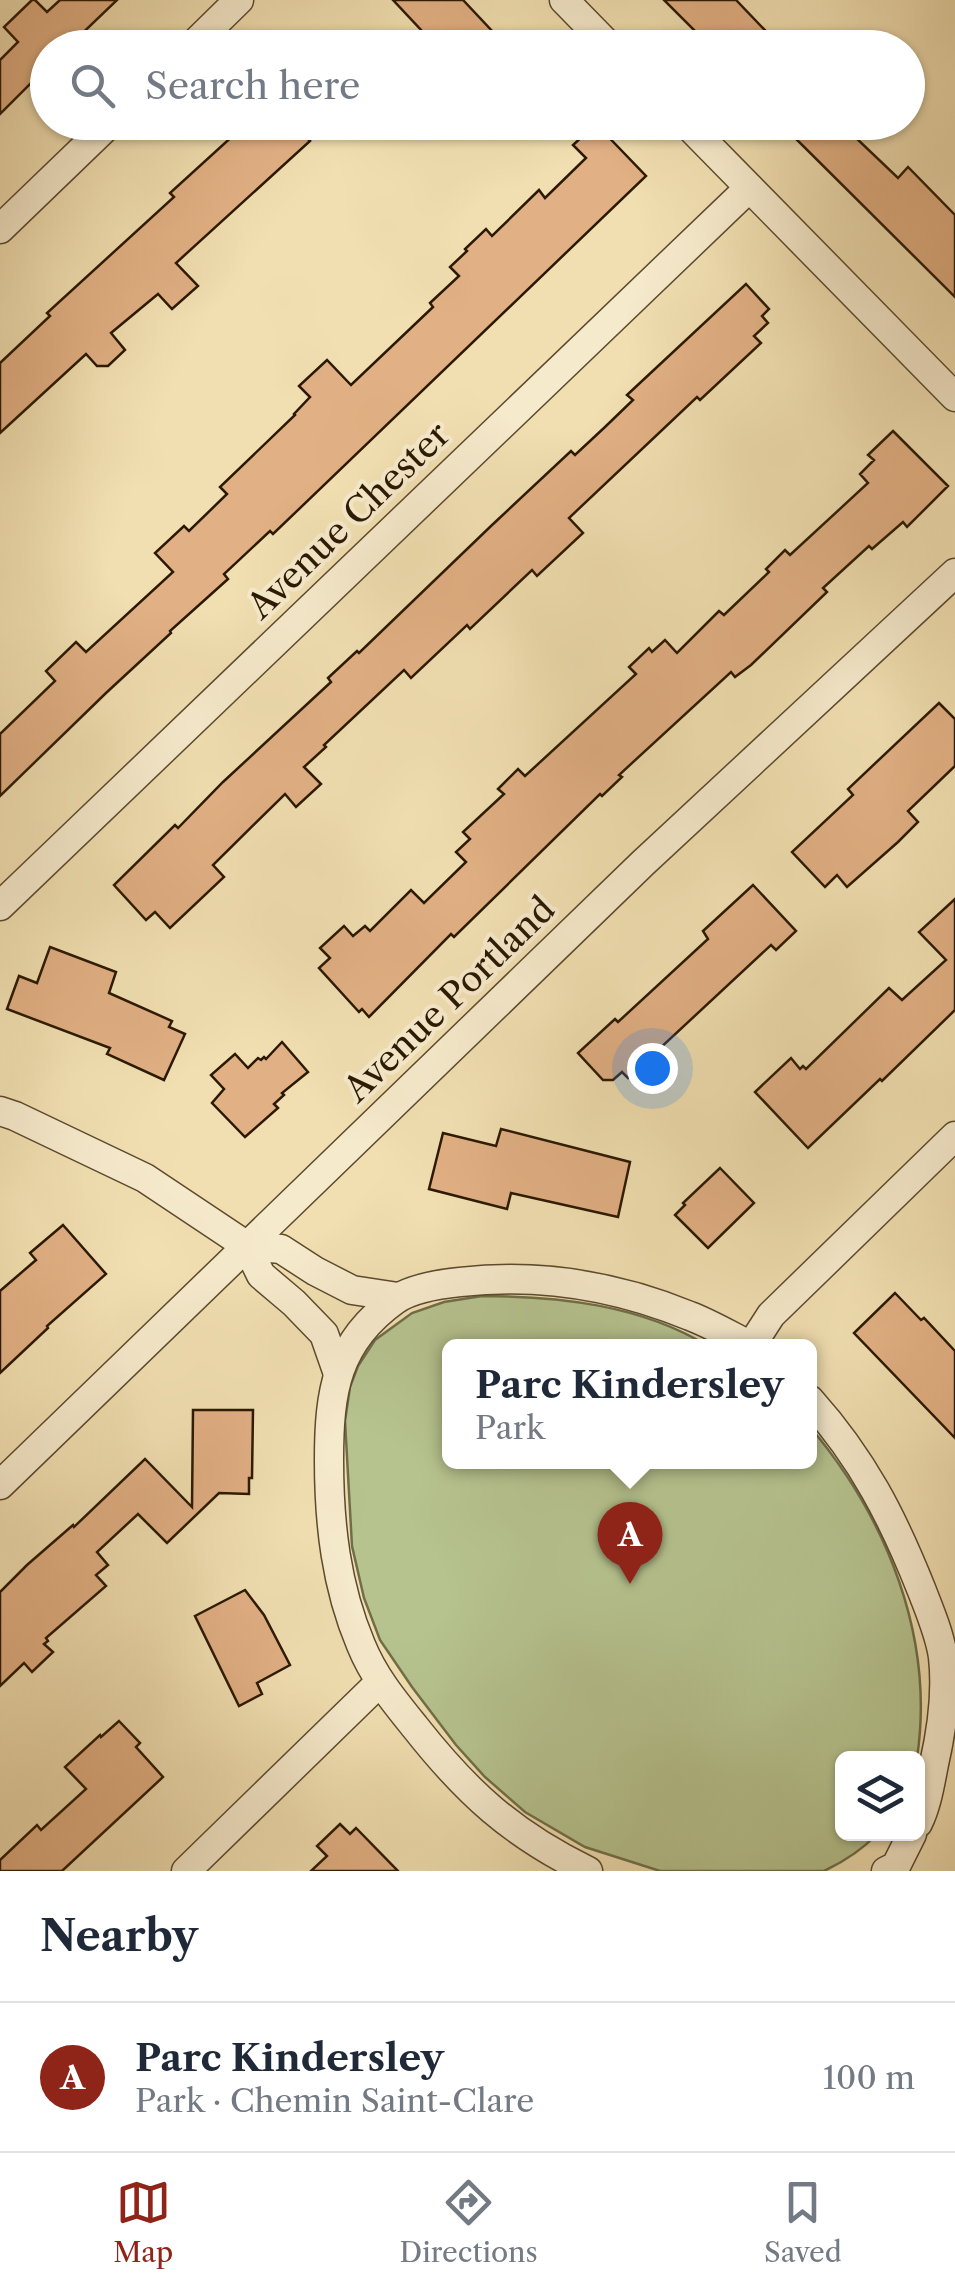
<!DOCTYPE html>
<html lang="en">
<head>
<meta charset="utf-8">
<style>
  body { margin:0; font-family:"Libre Caslon Text",serif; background:#f6f6f7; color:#1f2937 }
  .controls { position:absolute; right:30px; bottom:30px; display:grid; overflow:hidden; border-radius:15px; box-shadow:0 2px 8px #0004 }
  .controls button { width:90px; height:90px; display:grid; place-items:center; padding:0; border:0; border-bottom:2px solid #e0e1e3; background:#fff; color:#1f2937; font:50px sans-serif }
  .you { position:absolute; left:652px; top:1068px; width:35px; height:35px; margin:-25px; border:8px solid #fff; border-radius:50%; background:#1a73e8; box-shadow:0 0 0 15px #1a73e833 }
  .badge { display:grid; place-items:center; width:65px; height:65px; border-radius:50%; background:#8f2418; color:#fff; font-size:32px; font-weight:700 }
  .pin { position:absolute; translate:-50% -82px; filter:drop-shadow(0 2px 5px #0008) }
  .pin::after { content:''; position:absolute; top:52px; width:35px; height:30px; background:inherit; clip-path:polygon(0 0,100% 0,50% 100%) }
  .popup { position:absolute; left:442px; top:1339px; width:375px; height:130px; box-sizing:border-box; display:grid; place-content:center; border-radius:15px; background:#fff; filter:drop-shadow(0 2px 8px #0005); font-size:32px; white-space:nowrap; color:#747a83 }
  .popup b { font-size:38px; color:#1f2937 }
  .popup::after { content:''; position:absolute; left:50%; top:100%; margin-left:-20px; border:20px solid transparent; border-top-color:#fff }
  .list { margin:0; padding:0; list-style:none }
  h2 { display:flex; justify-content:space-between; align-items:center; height:130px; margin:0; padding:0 40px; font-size:42px }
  h2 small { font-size:32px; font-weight:400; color:#747a83 }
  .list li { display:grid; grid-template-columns:65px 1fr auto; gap:30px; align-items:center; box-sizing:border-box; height:150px; padding:0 40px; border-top:2px solid #e0e1e3 }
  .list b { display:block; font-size:38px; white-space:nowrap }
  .list p { margin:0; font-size:32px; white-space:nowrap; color:#747a83 }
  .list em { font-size:32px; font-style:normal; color:#747a83 }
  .icon { flex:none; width:55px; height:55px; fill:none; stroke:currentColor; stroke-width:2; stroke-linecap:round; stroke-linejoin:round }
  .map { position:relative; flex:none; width:955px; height:1871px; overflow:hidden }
  .search { position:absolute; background:#fff; box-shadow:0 2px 8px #0004; left:30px; right:30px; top:30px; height:110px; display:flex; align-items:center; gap:25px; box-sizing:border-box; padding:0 35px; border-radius:55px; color:#747a83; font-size:38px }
  .sheet { height:280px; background:#fff }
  nav { display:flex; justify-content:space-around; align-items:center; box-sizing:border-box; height:140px; border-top:2px solid #e0e1e3; background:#fff; font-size:28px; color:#747a83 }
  nav a { display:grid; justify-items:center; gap:5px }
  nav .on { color:#8f2418 }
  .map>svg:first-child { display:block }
</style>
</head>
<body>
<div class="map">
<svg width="955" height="1871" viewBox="0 0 955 1871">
  <rect width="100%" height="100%" fill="#f1dfb1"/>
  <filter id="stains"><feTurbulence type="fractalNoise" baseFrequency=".002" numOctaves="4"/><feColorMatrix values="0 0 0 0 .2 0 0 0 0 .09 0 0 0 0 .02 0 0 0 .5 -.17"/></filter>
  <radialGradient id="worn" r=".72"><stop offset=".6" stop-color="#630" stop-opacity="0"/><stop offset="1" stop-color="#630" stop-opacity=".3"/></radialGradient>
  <path fill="#b6c38f" stroke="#706e48" stroke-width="2.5" d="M482 1296C558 1296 641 1305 708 1346H450V1462H810V1427C887 1518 935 1638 917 1758H842V1834H877C862 1850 843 1862 824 1871H660L585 1847 525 1812 485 1777 456 1745 412 1687 380 1640 364 1598 352 1546 345 1421 350 1387 358 1366 375 1340 412 1313 444 1302Z"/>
  <g fill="#e1b084" stroke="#2b1902" stroke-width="2.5">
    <polygon points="32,0 35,0 47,12 60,0 117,0 67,48 48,48 48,71 45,69 0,114 0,60 18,42 4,27"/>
    <polygon points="393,0 463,0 508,48 438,48"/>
    <polygon points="664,0 736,0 782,48 712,48"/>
    <polygon points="248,122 327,122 308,139 310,141 176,263 198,286 172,309 158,294 111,333 125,350 108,366 97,366 86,354 0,433 0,363 50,316 47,313 174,197 170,193"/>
    <polygon points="779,122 870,122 855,137 898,178 908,167 955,215 955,297"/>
    <polygon points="596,124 646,176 273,534 270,531 224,574 228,579 170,631 171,633 106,693 0,796 0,734 55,681 46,671 76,642 86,652 173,572 155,553 184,526 189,531 227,494 220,487 295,415 294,414 310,397 299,386 327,360 351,385 433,307 430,303 459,276 450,267 467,251 465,249 486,229 492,236 539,190 545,198 586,158 573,145"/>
    <polygon points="746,284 769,309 762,316 768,323 754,336 761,343 700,400 697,397 569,518 583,533 537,576 532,570 470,629 467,625 411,678 404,670 324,745 326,747 304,767 321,784 296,807 285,794 213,865 224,877 170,928 155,912 146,920 114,885 175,825 178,828 223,782 331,682 328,678 357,651 359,653 491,526 571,451 575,455 605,427 633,400 627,395"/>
    <polygon points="893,431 948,486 907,527 903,522 872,549 869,546 823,588 827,592 751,665 735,677 731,672 619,775 622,777 602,796 600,794 454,937 451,934 369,1017 362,1009 359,1012 319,968 330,958 320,948 344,926 353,936 365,926 370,931 411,890 424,903 466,862 456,852 470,839 463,832 504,794 498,789 518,769 525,776 636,674 629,667 649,648 652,652 665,640 677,653 719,611 724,615 769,572 766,569 785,550 790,555 868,483 860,474 874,460 868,455"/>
    <polygon points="939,703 955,719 955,766 908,811 918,822 898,842 847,887 837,875 825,887 792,852 853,795 848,789"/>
    <polygon points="753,885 796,931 776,950 771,945 628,1078 622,1072 613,1080 603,1080 578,1053 615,1019 618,1022 708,939 703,931"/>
    <polygon points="955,899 955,1010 882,1081 880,1079 808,1148 755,1092 791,1058 800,1069 803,1066 806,1069 889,988 902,1000 946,960 919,932"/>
    <polygon points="50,947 116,972 109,993 172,1021 169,1027 185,1034 164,1080 107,1054 110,1048 7,1009 19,976 37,983"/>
    <polygon points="282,1042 308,1072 282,1093 284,1095 274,1104 278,1108 245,1137 212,1103 224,1089 211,1075 235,1054 248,1068 258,1058 261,1060 264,1057 266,1059"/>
    <polygon points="501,1129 630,1162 618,1217 511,1193 507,1209 429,1189 443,1133 496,1146"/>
    <polygon points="720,1168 754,1203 708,1248 675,1215 685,1205 683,1203"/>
    <polygon points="63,1225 106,1274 47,1326 48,1328 0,1373 0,1291 36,1260 30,1253"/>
    <polygon points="895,1293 921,1320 924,1318 955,1351 955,1438 854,1333"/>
    <polygon points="193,1410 253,1410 252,1478 249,1478 249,1494 219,1493 167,1543 138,1514 97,1552 108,1565 96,1575 106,1586 46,1638 48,1641 44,1644 53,1652 32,1672 24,1663 0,1686 0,1592 27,1565 73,1525 74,1527 145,1459 192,1507"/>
    <polygon points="245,1590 264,1615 290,1665 257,1683 262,1694 239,1706 195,1616"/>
    <polygon points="119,1721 140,1743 136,1747 163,1777 62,1871 0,1871 0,1860 37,1825 41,1830 86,1789 65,1767 100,1735 101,1737"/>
    <polygon points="340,1824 350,1834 356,1828 398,1871 311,1871 327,1856 317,1846"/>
  </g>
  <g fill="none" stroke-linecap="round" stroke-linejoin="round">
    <g stroke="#5c4a2e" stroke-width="31">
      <g id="minor">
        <polyline points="564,0 611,48"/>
        <polyline points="190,48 239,0"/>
        <polyline points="685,122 955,397"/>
        <polyline points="0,229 111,122"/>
        <polyline points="0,906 749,188"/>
        <polyline points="0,1111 15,1116 145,1178 247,1246 281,1249 315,1271 352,1290 398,1297"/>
        <polyline points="247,1246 261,1275 294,1303 324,1334 338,1374"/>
        <path d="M810 1400C863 1459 893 1518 922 1591 930 1612 940 1635 943 1657 947 1693 942 1729 934 1764 930 1784 927 1805 918 1823"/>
        <polyline points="0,1485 643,863 955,573"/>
        <polyline points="186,1871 379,1683"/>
        <path d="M588 1871C512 1834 467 1793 415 1727 394 1701 374 1677 361 1645 336 1586 329 1524 329 1460 329 1392 336 1342 395 1300 412 1288 440 1284 460 1282 539 1273 617 1286 690 1316 711 1324 731 1336 751 1346L771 1315 955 1136"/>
        <polyline points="886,1871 896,1866 912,1834"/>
      </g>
    </g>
    <use href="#minor" stroke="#f6eacc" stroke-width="28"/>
  </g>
  <g text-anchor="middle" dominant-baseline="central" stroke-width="8" stroke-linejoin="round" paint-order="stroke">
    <g font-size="35" fill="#2b1902" stroke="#f6eacc">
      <text transform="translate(348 520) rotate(-44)">Avenue Chester</text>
      <text transform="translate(449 999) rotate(-44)">Avenue Portland</text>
    </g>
  </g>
  <rect width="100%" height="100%" filter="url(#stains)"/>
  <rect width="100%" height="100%" fill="url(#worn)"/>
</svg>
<div class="controls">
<button><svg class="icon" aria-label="layers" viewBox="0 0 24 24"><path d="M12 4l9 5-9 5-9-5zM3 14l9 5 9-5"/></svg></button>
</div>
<div class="you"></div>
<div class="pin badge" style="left:630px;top:1584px">A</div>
<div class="popup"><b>Parc Kindersley</b>Park</div>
<div class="search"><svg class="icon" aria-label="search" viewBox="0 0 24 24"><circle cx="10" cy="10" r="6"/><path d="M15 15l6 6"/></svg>Search here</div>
</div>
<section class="sheet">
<h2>Nearby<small></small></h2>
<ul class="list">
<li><span class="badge">A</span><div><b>Parc Kindersley</b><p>Park · Chemin Saint-Clare</p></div><em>100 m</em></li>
</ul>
</section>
<nav>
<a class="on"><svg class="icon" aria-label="map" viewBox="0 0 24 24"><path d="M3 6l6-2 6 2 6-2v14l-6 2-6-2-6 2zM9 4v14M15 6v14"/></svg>Map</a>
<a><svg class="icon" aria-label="directions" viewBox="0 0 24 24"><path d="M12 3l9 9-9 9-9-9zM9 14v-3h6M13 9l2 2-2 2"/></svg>Directions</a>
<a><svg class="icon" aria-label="saved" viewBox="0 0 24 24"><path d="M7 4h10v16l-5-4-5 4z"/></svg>Saved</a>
</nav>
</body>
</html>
